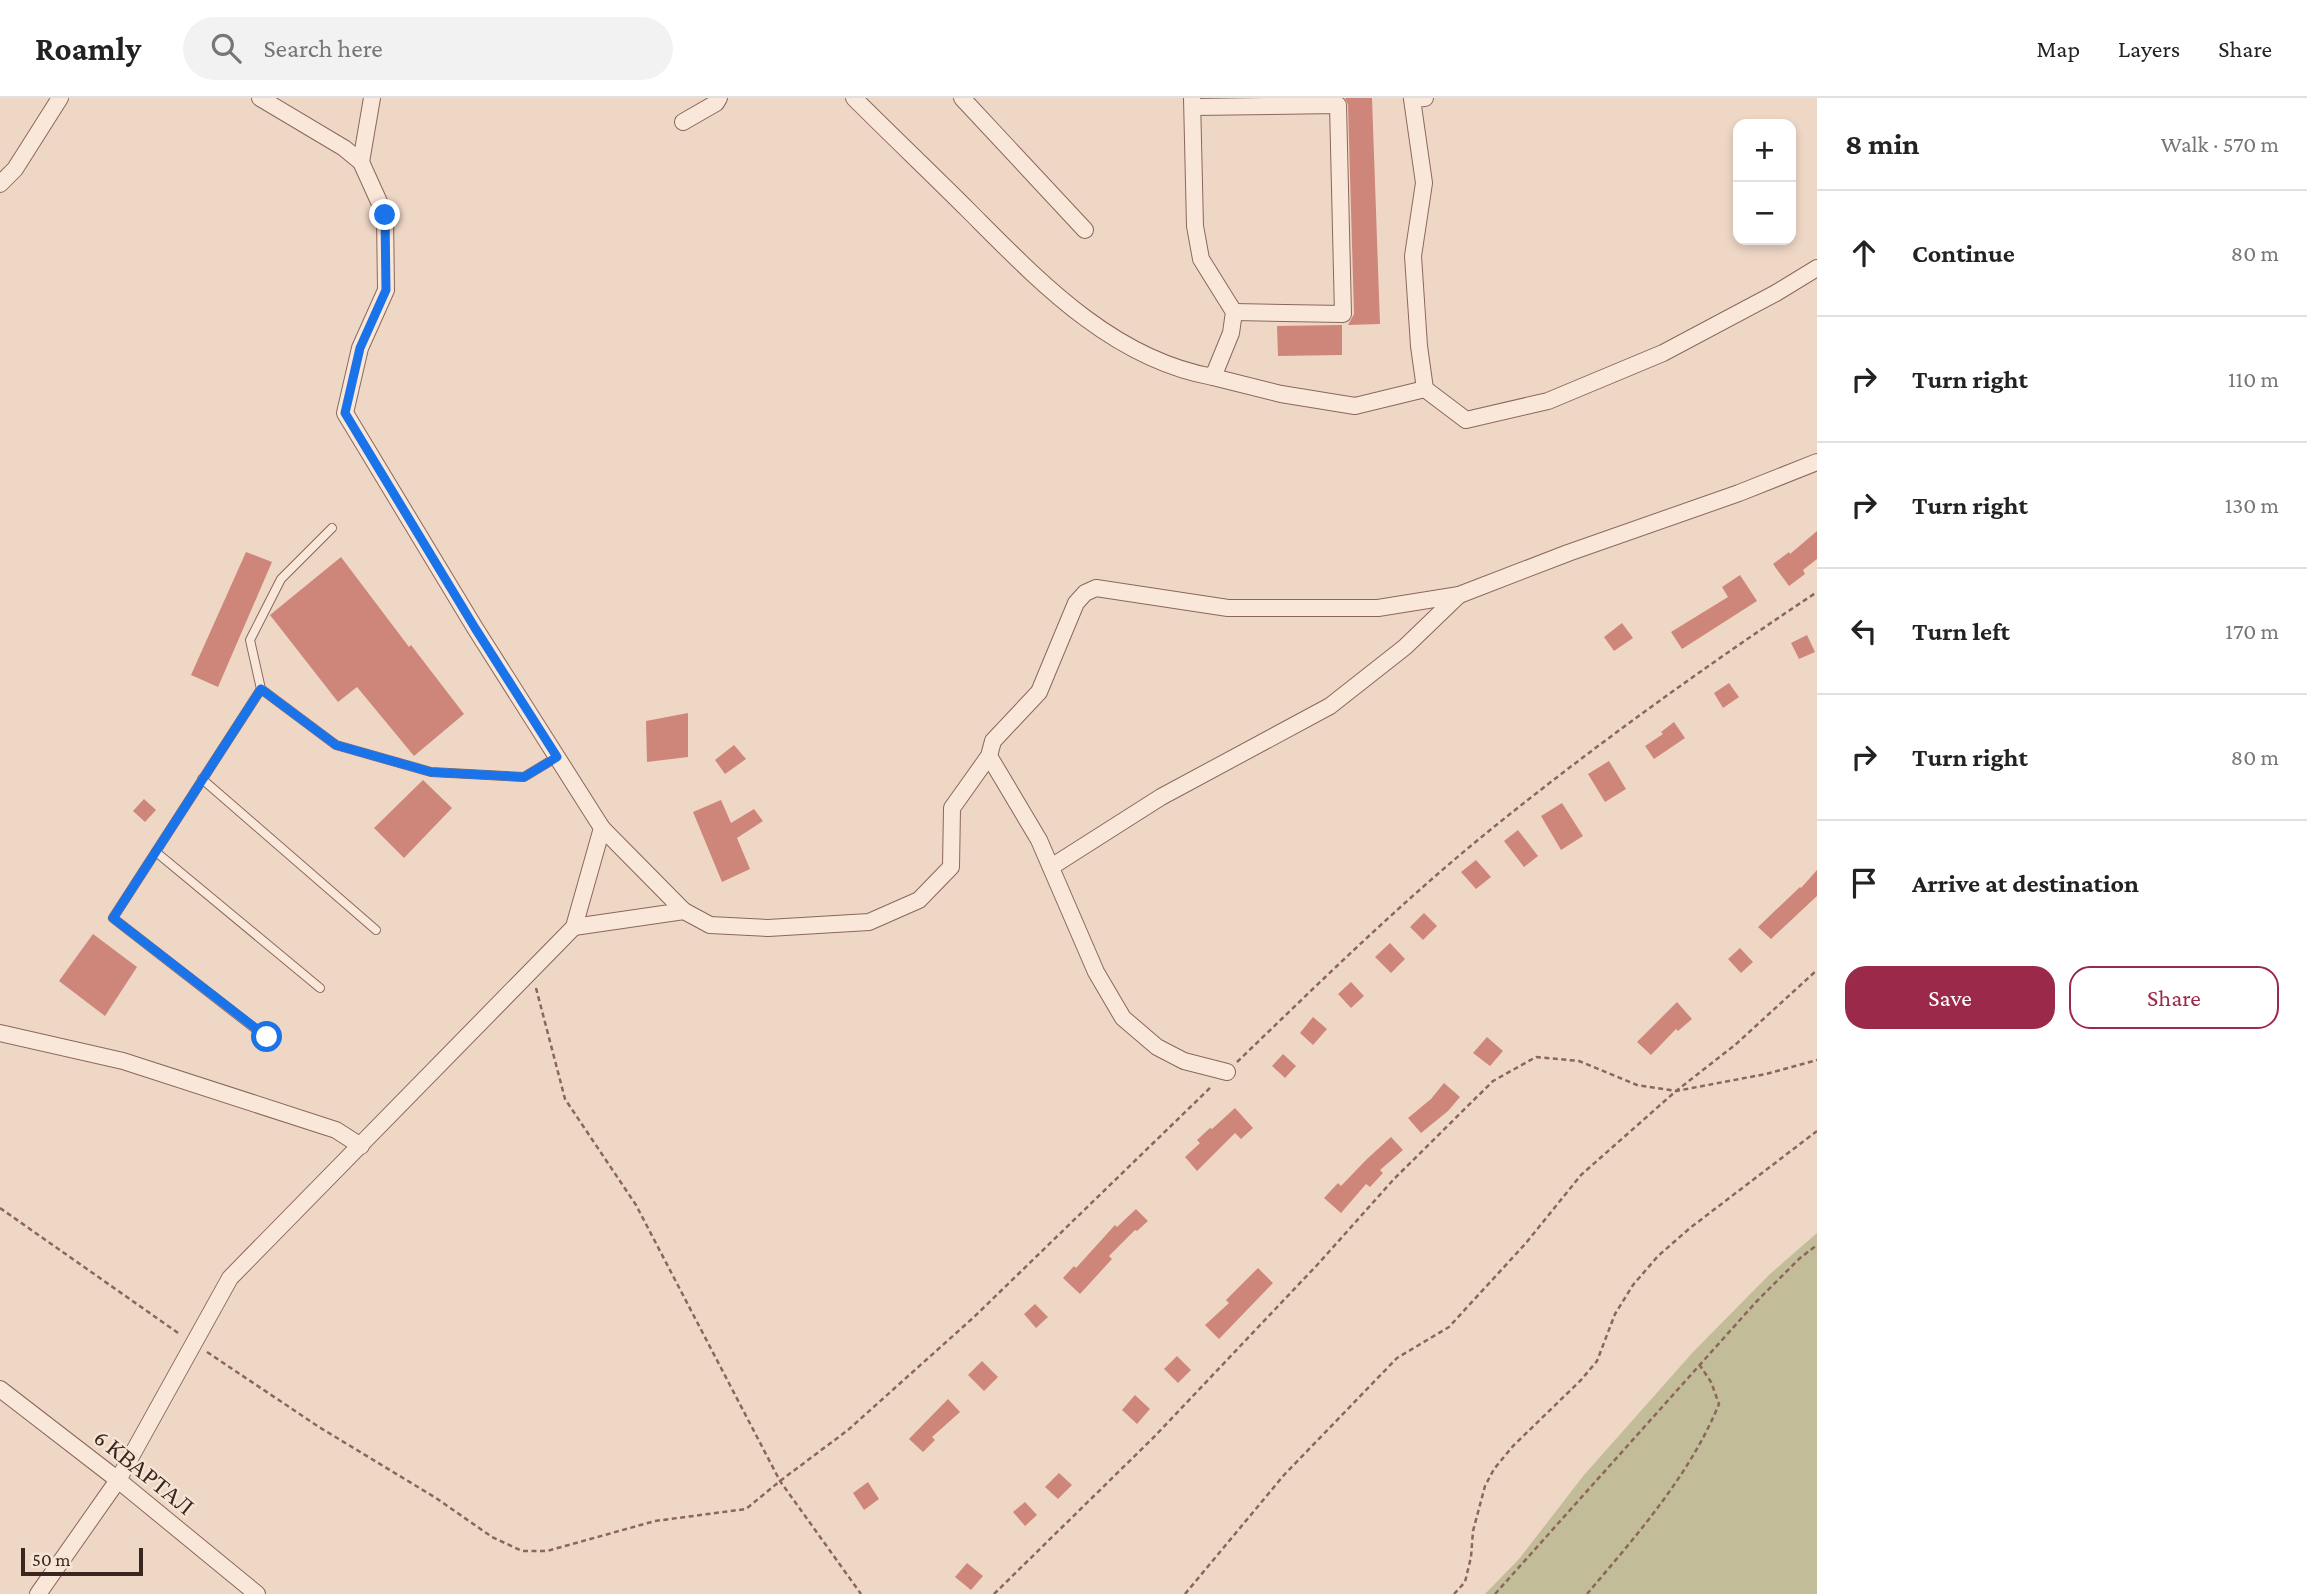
<!DOCTYPE html>
<html lang="en">
<head>
<meta charset="utf-8">
<style>
  body { margin:0; font-family:"Crimson Pro",serif; background:#f2f2f2; color:#222 }
  .controls { position:absolute; right:21px; top:21px; display:grid; overflow:hidden; border-radius:14px; box-shadow:0 4px 10px #0003 }
  .controls button { width:63px; height:63px; display:grid; place-items:center; padding:0; border:0; border-bottom:2px solid #e0e0e0; background:#fff; color:#222; font:35px sans-serif }
  .scale { position:absolute; left:21px; bottom:18px; width:122px; box-sizing:border-box; padding-left:7px; border:4px solid #3b251f; border-top:0; font-size:19px; line-height:24px; white-space:nowrap; color:#3b251f; -webkit-text-stroke:5px #f6e4d5; paint-order:stroke }
  .stop { position:absolute; width:21px; height:21px; margin:-16px; border:5px solid #1a73e8; border-radius:50%; background:#fff }
  .stop.end { background:#1a73e8; border-color:#fff; box-shadow:0 2px 7px #0008 }
  .list { margin:0; padding:0; list-style:none }
  h2 { display:flex; justify-content:space-between; align-items:center; height:91px; margin:0; padding:0 28px; font-size:30px }
  h2 small { font-size:23px; font-weight:400; color:#767676 }
  .list li { display:grid; grid-template-columns:46px 1fr auto; gap:21px; align-items:center; box-sizing:border-box; height:126px; padding:0 28px; border-top:2px solid #e0e0e0 }
  .list b { display:block; font-size:26px; white-space:nowrap }
  .list em { font-size:23px; font-style:normal; color:#767676 }
  .actions { display:flex; gap:14px; padding:21px 28px }
  .actions a { flex:1; padding:16px 0; border:2px solid #9b2a4a; border-radius:21px; text-align:center; font-size:24px; color:#9b2a4a }
  .actions .main { background:#9b2a4a; color:#fff }
  .icon { flex:none; width:38px; height:38px; fill:none; stroke:currentColor; stroke-width:2; stroke-linecap:round; stroke-linejoin:round }
  .map { position:relative; flex:none; width:1817px; height:1496px; overflow:hidden }
  header { display:flex; align-items:center; gap:42px; box-sizing:border-box; height:98px; padding:0 35px; background:#fff; border-bottom:2px solid #e0e0e0 }
  header strong { font-size:33px }
  nav { display:flex; gap:38px; margin-inline-start:auto; font-size:24px }
  .search { width:490px; height:63px; background:#f2f2f2; display:flex; align-items:center; gap:18px; box-sizing:border-box; padding:0 24px; border-radius:38px; color:#767676; font-size:26px }
  main { display:flex }
  aside { flex:1; background:#fff }
  .map>svg:first-child { display:block }
</style>
</head>
<body>
<header>
<strong>Roamly</strong>
<div class="search"><svg class="icon" aria-label="search" viewBox="0 0 24 24"><circle cx="10" cy="10" r="6"/><path d="M15 15l6 6"/></svg>Search here</div>
<nav><a>Map</a><a>Layers</a><a>Share</a></nav>
</header>
<main>
<div class="map">
<svg width="1817" height="1496" viewBox="0 0 1817 1496">
  <rect width="100%" height="100%" fill="#efd7c6"/>
  <polygon fill="#c2bc98" points="1817,1135 1817,1496 1485,1496 1519,1461 1584,1377 1694,1253 1770,1176"/>
  <g fill="#ce867b">
    <polygon points="1345,0 1372,0 1380,226 1348,227 1354,216 1348,7"/>
    <polygon points="1342,227 1342,257 1278,258 1277,228"/>
    <polygon points="1817,433 1817,461 1803,472 1805,476 1789,488 1773,466 1789,454 1790,456"/>
    <polygon points="246,454 272,464 218,589 191,577"/>
    <polygon points="341,459 409,549 411,547 464,616 414,658 357,589 338,604 270,517"/>
    <polygon points="1740,477 1757,503 1682,551 1671,534 1728,499 1722,489"/>
    <polygon points="1622,525 1633,540 1614,553 1604,539"/>
    <polygon points="1807,537 1815,554 1799,561 1791,545"/>
    <polygon points="1729,585 1739,599 1723,610 1714,595"/>
    <polygon points="688,615 688,659 647,664 646,623"/>
    <polygon points="1674,624 1685,640 1654,661 1645,648 1663,636 1661,634"/>
    <polygon points="734,647 746,661 725,676 715,662"/>
    <polygon points="1609,663 1626,691 1605,704 1588,676"/>
    <polygon points="423,682 452,710 404,760 374,730"/>
    <polygon points="144,701 156,712 145,724 133,713"/>
    <polygon points="721,702 731,725 754,711 763,723 737,740 750,771 722,784 693,714"/>
    <polygon points="1562,705 1583,738 1561,752 1541,718"/>
    <polygon points="1518,732 1538,758 1524,769 1504,743"/>
    <polygon points="1476,762 1491,779 1476,791 1461,774"/>
    <polygon points="1817,772 1817,798 1771,841 1758,829 1800,789 1801,790"/>
    <polygon points="1424,815 1437,828 1423,842 1410,829"/>
    <polygon points="93,836 137,869 105,918 59,883"/>
    <polygon points="1390,845 1405,861 1391,875 1375,859"/>
    <polygon points="1740,850 1753,864 1741,875 1728,861"/>
    <polygon points="1351,884 1364,898 1351,910 1338,896"/>
    <polygon points="1677,904 1692,921 1678,933 1676,931 1651,957 1637,944"/>
    <polygon points="1313,919 1327,931 1313,947 1300,935"/>
    <polygon points="1487,939 1503,953 1490,968 1473,955"/>
    <polygon points="1283,956 1296,968 1285,980 1272,968"/>
    <polygon points="1444,985 1460,999 1448,1013 1421,1035 1408,1020 1431,1001"/>
    <polygon points="1235,1010 1253,1030 1241,1041 1235,1035 1197,1073 1185,1059 1200,1045 1197,1042 1210,1030 1212,1031"/>
    <polygon points="1391,1039 1403,1052 1380,1072 1383,1075 1370,1089 1366,1086 1341,1115 1324,1100 1338,1085 1341,1088 1367,1061"/>
    <polygon points="1136,1111 1148,1123 1137,1133 1135,1132 1109,1158 1112,1161 1080,1196 1063,1180 1074,1168 1076,1170 1115,1127 1117,1129"/>
    <polygon points="1258,1170 1273,1185 1219,1241 1205,1227 1229,1205 1226,1202"/>
    <polygon points="1035,1206 1048,1219 1036,1230 1024,1216"/>
    <polygon points="1177,1258 1191,1272 1178,1285 1164,1271"/>
    <polygon points="982,1263 998,1279 984,1293 968,1277"/>
    <polygon points="1135,1297 1150,1311 1137,1326 1122,1312"/>
    <polygon points="948,1301 960,1314 932,1339 935,1342 923,1354 909,1341"/>
    <polygon points="1059,1375 1072,1387 1058,1401 1045,1389"/>
    <polygon points="868,1384 879,1401 864,1412 853,1395"/>
    <polygon points="1025,1404 1037,1417 1025,1428 1013,1414"/>
    <polygon points="967,1465 983,1478 971,1492 955,1479"/>
  </g>
  <g fill="none" stroke-linecap="round" stroke-linejoin="round">
    <g stroke="#8b675b" stroke-width="10">
      <g id="lane">
        <polyline points="332,430 281,481 250,542 261,591 336,647 431,674 524,679 557,659"/>
        <polyline points="261,591 113,820 266,939"/>
        <polyline points="202,681 376,832"/>
        <polyline points="156,754 320,890"/>
      </g>
    </g>
    <g stroke="#8b675b" stroke-width="18">
      <g id="street">
        <path d="M854 0C892 38 931 75 969 113 1039 183 1112 261 1213 279L1231 235 1234 214 1201 161 1195 128 1192 0"/>
        <polyline points="962,0 1085,132"/>
        <polyline points="1193,9 1338,7 1343,216 1234,214"/>
        <polyline points="683,24 716,5 719,0"/>
        <polyline points="361,64 372,0"/>
        <polyline points="0,86 15,71 60,0"/>
        <polyline points="1213,279 1281,296 1355,308 1425,291 1466,322 1548,303 1663,255 1776,195 1817,170"/>
        <polyline points="1425,291 1419,248 1413,158 1424,85 1412,1 1425,0"/>
        <polyline points="989,658 1039,742 1096,874 1123,920 1157,949 1184,963 1227,974"/>
        <polyline points="602,730 684,813 710,827 768,830 869,824 919,802 951,769 952,710 989,658 993,643 1039,594 1076,505 1085,495 1096,490 1228,510 1378,510 1459,497 1568,455 1739,395 1817,364"/>
        <polyline points="1051,769 1161,699 1330,608 1405,549 1459,497"/>
        <polyline points="574,829 684,813"/>
        <polyline points="0,935 123,963 336,1032 361,1048"/>
        <polyline points="0,1291 118,1382 257,1496"/>
        <polyline points="38,1496 118,1382 230,1180 574,829 602,730 475,530 345,315 360,250 386,192 385,117 361,64 344,50 260,0"/>
      </g>
    </g>
    <g stroke="#8b675b" stroke-width="2.5" stroke-dasharray="5 3.5" stroke-linecap="butt">
      <polyline points="536,890 565,1001 636,1107 780,1383 861,1496"/>
      <path d="M1237 964C1316 888 1394 811 1479 741 1587 653 1701 571 1817 494"/>
      <polyline points="0,1110 181,1237"/>
      <polyline points="207,1254 319,1329 436,1400 492,1439 522,1453 547,1453 655,1423 746,1411 780,1383 848,1332 974,1219 1212,988"/>
      <polyline points="994,1496 1154,1339 1318,1166 1394,1081 1493,983 1536,959 1579,963 1637,987 1676,993 1766,976 1817,962"/>
      <polyline points="1185,1496 1284,1377 1397,1260 1449,1229 1526,1145 1581,1077 1676,993 1735,947 1817,872"/>
      <polyline points="1454,1496 1465,1484 1471,1459 1473,1433 1485,1388 1494,1371 1513,1348 1581,1282 1597,1263 1615,1216 1633,1187 1658,1158 1690,1130 1817,1033"/>
      <polyline points="1495,1496 1756,1204 1800,1160 1817,1147"/>
      <path d="M1587 1496C1636 1438 1690 1377 1719 1306L1711 1284 1699 1266"/>
    </g>
    <use href="#lane" stroke="#f9e7d9" stroke-width="8"/>
    <use href="#street" stroke="#f9e7d9" stroke-width="16"/>
  </g>
  <g fill="none" stroke-linecap="round" stroke-linejoin="round">
    <polyline stroke="#1a73e8" stroke-width="9" points="267,939 113,820 261,591 336,647 431,674 524,679 557,659 475,530 345,315 360,250 386,192 385,117"/>
  </g>
  <g text-anchor="middle" dominant-baseline="central" stroke-width="5" stroke-linejoin="round" paint-order="stroke">
    <g font-size="23" fill="#3b251f" stroke="#f6e4d5">
      <text transform="translate(144 1374) rotate(39)">6 КВАРТАЛ</text>
    </g>
  </g>
</svg>
<div class="controls">
<button>+</button>
<button>−</button>
</div>
<div class="scale">50 m</div>
<div class="stop" style="left:267px;top:939px"></div>
<div class="stop end" style="left:385px;top:117px"></div>
</div>
<aside>
<h2>8 min<small>Walk · 570 m</small></h2>
<ul class="list">
<li><svg class="icon" aria-label="ahead" viewBox="0 0 24 24"><path d="M12 20V5M6 11l6-6 6 6"/></svg><div><b>Continue</b></div><em>80 m</em></li>
<li><svg class="icon" aria-label="right" viewBox="0 0 24 24"><path d="M7 20v-9h11M14 6l5 5-5 5"/></svg><div><b>Turn right</b></div><em>110 m</em></li>
<li><svg class="icon" aria-label="right" viewBox="0 0 24 24"><path d="M7 20v-9h11M14 6l5 5-5 5"/></svg><div><b>Turn right</b></div><em>130 m</em></li>
<li><svg class="icon" aria-label="left" viewBox="0 0 24 24"><path d="M17 20v-9H6M10 6l-5 5 5 5"/></svg><div><b>Turn left</b></div><em>170 m</em></li>
<li><svg class="icon" aria-label="right" viewBox="0 0 24 24"><path d="M7 20v-9h11M14 6l5 5-5 5"/></svg><div><b>Turn right</b></div><em>80 m</em></li>
<li><svg class="icon" aria-label="arrive" viewBox="0 0 24 24"><path d="M6 21V4h12l-3 4 3 4H6"/></svg><div><b>Arrive at destination</b></div></li>
</ul>
<div class="actions"><a class="main">Save</a><a>Share</a></div>
</aside>
</main>
</body>
</html>
